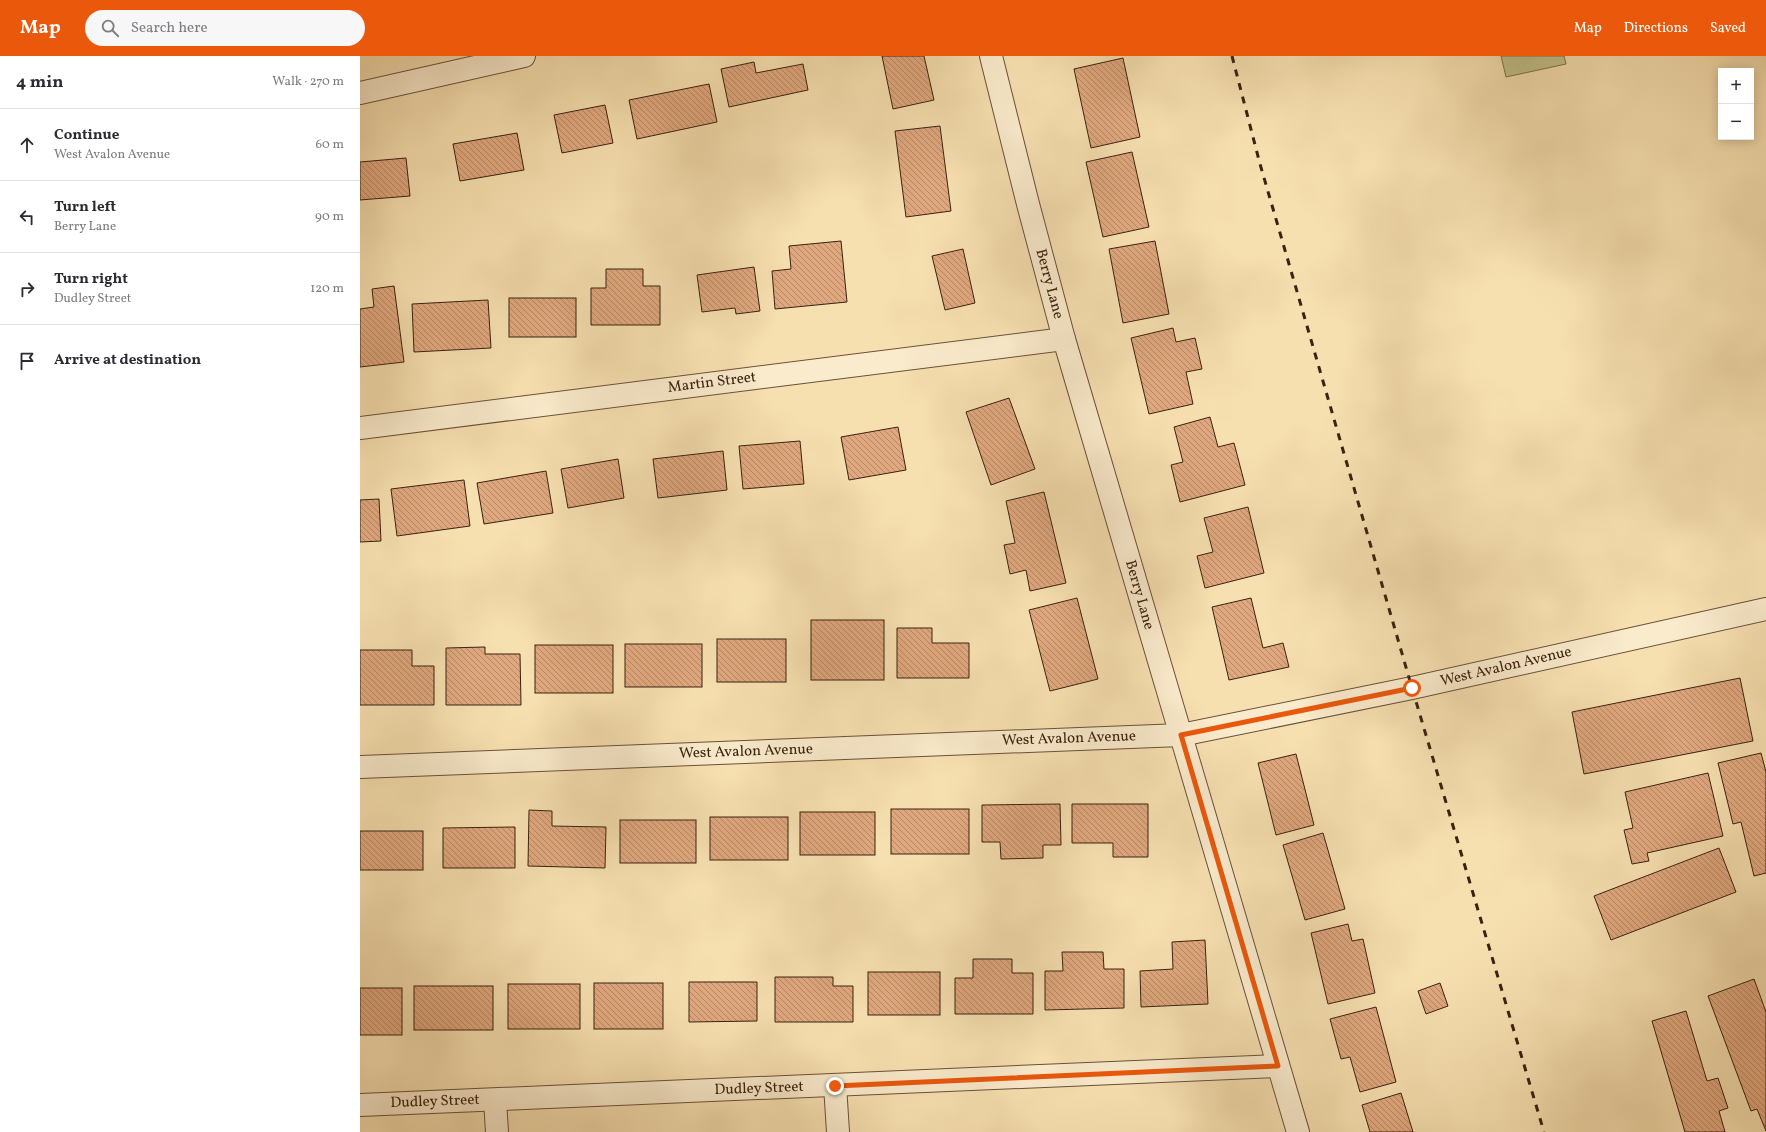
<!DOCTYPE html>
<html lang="en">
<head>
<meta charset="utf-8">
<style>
  body { margin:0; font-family:Vollkorn,serif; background:#f7f7f7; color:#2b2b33 }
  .controls { position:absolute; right:12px; top:12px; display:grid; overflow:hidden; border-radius:0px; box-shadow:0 2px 10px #0003 }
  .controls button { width:36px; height:36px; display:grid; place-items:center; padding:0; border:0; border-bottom:1px solid #e1e1e2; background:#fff; color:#2b2b33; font:20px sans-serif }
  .stop { position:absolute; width:12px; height:12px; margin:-9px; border:3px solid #ea580c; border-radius:50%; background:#fff }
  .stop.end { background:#ea580c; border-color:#fff; box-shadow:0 1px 4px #0008 }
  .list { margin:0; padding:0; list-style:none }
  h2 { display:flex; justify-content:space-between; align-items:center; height:52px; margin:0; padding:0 16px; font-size:17px }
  h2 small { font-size:13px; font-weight:400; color:#7c7c81 }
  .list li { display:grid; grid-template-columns:26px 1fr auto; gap:12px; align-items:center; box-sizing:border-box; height:72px; padding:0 16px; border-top:1px solid #e1e1e2 }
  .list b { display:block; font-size:15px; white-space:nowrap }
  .list p { margin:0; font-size:13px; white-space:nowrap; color:#7c7c81 }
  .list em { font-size:13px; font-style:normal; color:#7c7c81 }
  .icon { flex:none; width:22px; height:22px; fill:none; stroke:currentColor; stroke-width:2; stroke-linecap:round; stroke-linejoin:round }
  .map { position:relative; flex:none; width:1406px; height:1076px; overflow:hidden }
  header { display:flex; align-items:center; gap:24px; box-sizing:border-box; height:56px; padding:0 20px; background:#ea580c; color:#fff }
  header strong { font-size:19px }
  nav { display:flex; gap:22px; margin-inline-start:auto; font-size:14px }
  .search { width:280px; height:36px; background:#f7f7f7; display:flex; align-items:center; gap:10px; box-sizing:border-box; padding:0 14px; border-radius:22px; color:#7c7c81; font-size:15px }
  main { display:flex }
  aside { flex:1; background:#fff }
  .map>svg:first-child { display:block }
</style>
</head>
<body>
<header>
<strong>Map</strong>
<div class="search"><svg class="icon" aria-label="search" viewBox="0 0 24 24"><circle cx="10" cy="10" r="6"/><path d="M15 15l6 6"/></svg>Search here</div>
<nav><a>Map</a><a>Directions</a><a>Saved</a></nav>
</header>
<main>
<aside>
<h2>4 min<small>Walk · 270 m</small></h2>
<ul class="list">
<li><svg class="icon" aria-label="ahead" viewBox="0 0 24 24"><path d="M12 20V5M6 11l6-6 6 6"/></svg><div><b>Continue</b><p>West Avalon Avenue</p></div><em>60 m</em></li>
<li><svg class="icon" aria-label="left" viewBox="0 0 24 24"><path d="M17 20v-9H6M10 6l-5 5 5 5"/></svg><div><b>Turn left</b><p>Berry Lane</p></div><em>90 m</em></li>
<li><svg class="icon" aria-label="right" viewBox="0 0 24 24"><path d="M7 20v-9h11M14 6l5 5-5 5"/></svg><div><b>Turn right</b><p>Dudley Street</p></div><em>120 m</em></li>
<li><svg class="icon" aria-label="arrive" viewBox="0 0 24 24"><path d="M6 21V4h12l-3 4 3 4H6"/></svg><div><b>Arrive at destination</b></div></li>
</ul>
</aside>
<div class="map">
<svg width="1406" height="1076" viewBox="0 0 1406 1076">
  <defs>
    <pattern id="building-back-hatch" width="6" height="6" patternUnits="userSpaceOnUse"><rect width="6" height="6" fill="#e0a87e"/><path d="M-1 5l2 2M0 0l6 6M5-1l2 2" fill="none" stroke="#b78866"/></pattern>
  </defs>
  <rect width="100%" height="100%" fill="#f7e0b0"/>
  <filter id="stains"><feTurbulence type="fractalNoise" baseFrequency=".005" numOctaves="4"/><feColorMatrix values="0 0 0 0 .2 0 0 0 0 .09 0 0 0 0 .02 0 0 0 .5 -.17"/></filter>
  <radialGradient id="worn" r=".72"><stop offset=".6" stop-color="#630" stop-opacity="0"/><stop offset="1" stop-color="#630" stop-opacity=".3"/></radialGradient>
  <polygon fill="#c2c188" stroke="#7e714c" points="1141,0 1204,0 1206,8 1146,21"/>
  <g fill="url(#building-back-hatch)" stroke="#3b2111">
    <polygon points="522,0 564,0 574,44 533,53"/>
    <polygon points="763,2 780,81 731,92 714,13"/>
    <polygon points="394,6 396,17 443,8 448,34 369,51 361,13"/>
    <polygon points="349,28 357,66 277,83 269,44"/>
    <polygon points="245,49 253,87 202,97 194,59"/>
    <polygon points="580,70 591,155 546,161 535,75"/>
    <polygon points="157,77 164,114 100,125 93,88"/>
    <polygon points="772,96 789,171 743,181 726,106"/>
    <polygon points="46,102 50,140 0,144 0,106"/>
    <polygon points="481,185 487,246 415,253 412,215 431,213 429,190"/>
    <polygon points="795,185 809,258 763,267 749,193"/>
    <polygon points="603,193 615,247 585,254 572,200"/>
    <polygon points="394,211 400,255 376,258 375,252 342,256 337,219"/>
    <polygon points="246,213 283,213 283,230 300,230 300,269 231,269 231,232 246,232"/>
    <polygon points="34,230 44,306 0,311 0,253 14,251 12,233"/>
    <rect x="149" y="242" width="67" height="39"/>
    <polygon points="128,244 131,292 54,296 52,248"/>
    <polygon points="813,272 816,286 835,282 842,313 826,316 833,348 789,358 771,282"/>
    <polygon points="649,342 675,413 631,429 606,356"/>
    <polygon points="850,361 858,391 874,387 885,429 820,446 811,409 823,406 814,371"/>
    <polygon points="538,371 546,414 489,424 481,381"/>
    <polygon points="440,385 444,428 383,433 379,390"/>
    <polygon points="363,395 367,434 298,442 293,403"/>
    <polygon points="258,403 264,442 208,452 201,413"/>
    <polygon points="186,415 193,457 124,468 117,427"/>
    <polygon points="104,424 110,470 37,480 31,433"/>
    <polygon points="684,436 706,527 670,535 666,514 650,518 644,489 655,487 646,445"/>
    <polygon points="19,443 21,485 0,486 0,444"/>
    <polygon points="888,451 904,517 845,532 837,500 853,496 844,462"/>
    <polygon points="717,542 738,623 690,635 669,554"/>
    <polygon points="891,542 903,592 923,587 929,611 869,624 852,551"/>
    <rect x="451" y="564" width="73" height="60"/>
    <polygon points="537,572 572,572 572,587 609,587 609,622 537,622"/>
    <rect x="357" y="583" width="69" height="43"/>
    <rect x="265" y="588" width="77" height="43"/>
    <rect x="175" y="589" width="78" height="48"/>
    <polygon points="125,591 125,598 160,598 161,649 86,649 86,592"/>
    <polygon points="0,594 52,594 52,610 74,610 74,649 0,649"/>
    <polygon points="1380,622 1393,685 1224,718 1212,656"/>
    <polygon points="1401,697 1406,716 1406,817 1394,820 1381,766 1373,768 1358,707"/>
    <polygon points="936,698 954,769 916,779 898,707"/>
    <polygon points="1348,717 1363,780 1287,797 1289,805 1272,808 1264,774 1273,772 1265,736"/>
    <polygon points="700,748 701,789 683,789 683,802 641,803 640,786 622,786 622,749"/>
    <polygon points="712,748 788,748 788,801 753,801 753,787 712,787"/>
    <rect x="531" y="753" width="78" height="45"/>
    <polygon points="169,754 192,755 192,770 246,771 245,812 168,810"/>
    <rect x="440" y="756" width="75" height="43"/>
    <rect x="350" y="761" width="78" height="43"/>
    <rect x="260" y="764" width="76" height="43"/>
    <polygon points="155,771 155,812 83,812 83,772"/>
    <rect x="0" y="775" width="63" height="39"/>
    <polygon points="963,777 985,853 945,864 923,789"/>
    <polygon points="1359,792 1376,836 1251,884 1234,840"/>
    <polygon points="988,868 992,885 1003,883 1015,937 968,948 951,877"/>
    <polygon points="845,884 848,948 781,951 780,915 813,913 812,886"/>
    <polygon points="702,896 743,896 744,913 764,913 764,952 685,954 685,915 703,915"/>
    <polygon points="613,903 652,903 652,917 673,917 673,958 595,958 595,922 613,922"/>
    <rect x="508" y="916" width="72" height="43"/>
    <polygon points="415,921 473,921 473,930 493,930 493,966 415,966"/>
    <polygon points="1394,923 1406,956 1406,1075 1397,1053 1391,1055 1348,940"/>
    <polygon points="329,926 397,926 397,965 329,966"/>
    <rect x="234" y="927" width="69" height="46"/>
    <polygon points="1080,927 1088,950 1066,958 1058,935"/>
    <rect x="148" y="928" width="72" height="45"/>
    <rect x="54" y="930" width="79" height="44"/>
    <rect x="0" y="932" width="42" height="47"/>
    <polygon points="1016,951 1036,1026 1000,1036 990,1001 981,1003 970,963"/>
    <polygon points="1326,955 1347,1025 1358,1022 1368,1052 1359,1055 1365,1076 1325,1076 1292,965"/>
    <polygon points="1041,1037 1053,1076 1010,1076 1002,1049"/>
  </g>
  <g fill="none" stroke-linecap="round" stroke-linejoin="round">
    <g stroke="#6a5139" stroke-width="24">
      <g id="minor">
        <polyline points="631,0 668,148 704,283 938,1076"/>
        <polyline points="0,37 164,0"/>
        <polyline points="0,372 704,283"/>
        <polyline points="0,711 821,679 1052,632 1406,553"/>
        <polyline points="475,1029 478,1076"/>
        <polyline points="135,1044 137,1076"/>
        <polyline points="0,1049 918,1010"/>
      </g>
    </g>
    <use href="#minor" stroke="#faebcc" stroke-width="22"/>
    <polyline stroke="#3b2111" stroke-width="3" stroke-dasharray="7 7" stroke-linecap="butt" points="872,0 900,108 1052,632 1184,1076"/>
  </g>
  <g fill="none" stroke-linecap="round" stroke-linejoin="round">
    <polyline stroke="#ea580c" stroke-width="5" points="475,1030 918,1010 821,679 1052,632"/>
  </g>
  <g text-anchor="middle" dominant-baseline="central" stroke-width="3" stroke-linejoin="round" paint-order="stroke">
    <g font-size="15" fill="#3b2111" stroke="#faebcc">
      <text transform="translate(689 228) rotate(75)">Berry Lane</text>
      <text transform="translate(352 327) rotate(-7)">Martin Street</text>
      <text transform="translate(779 539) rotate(74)">Berry Lane</text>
      <text transform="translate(1146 611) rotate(-13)">West Avalon Avenue</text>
      <text transform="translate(709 683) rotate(-2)">West Avalon Avenue</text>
      <text transform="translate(386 696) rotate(-2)">West Avalon Avenue</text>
      <text transform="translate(399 1033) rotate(-2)">Dudley Street</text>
      <text transform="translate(75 1046) rotate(-2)">Dudley Street</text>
    </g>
  </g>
  <rect width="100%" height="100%" filter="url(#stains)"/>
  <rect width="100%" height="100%" fill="url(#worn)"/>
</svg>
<div class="controls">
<button>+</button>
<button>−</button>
</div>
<div class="stop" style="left:1052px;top:632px"></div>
<div class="stop end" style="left:475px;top:1030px"></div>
</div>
</main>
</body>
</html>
